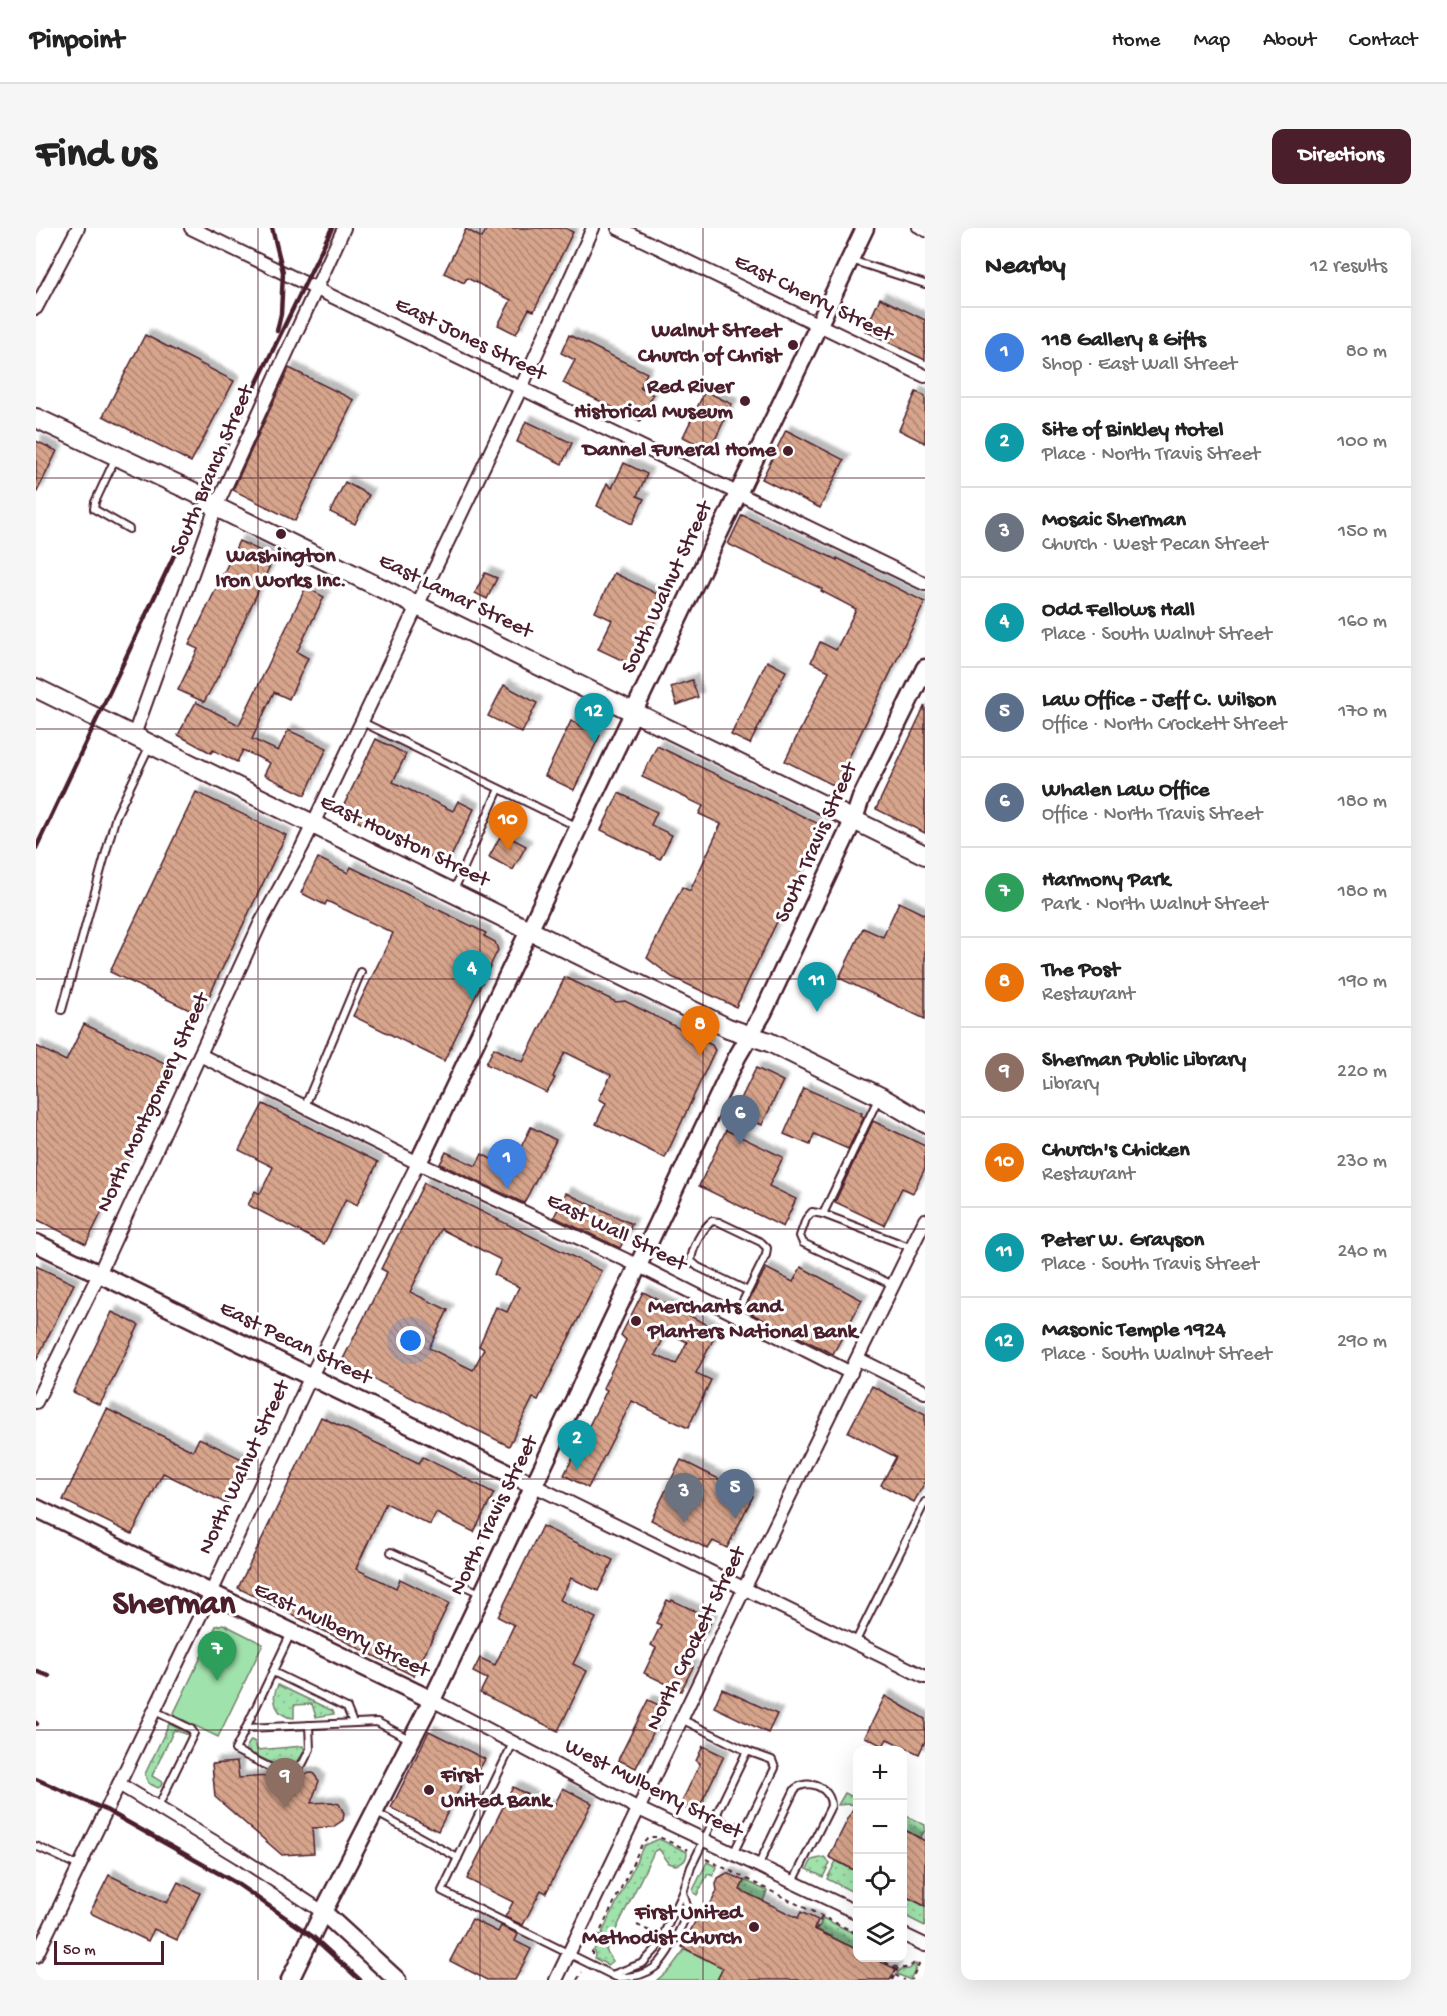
<!DOCTYPE html>
<html lang="en">
<head>
<meta charset="utf-8">
<style>
  body { margin:0; font-family:"Gochi Hand",sans-serif; background:#f6f6f6; color:#222 }
  .controls { position:absolute; right:18px; bottom:18px; display:grid; overflow:hidden; border-radius:12px; box-shadow:0 6px 24px #0002 }
  .controls button { width:54px; height:54px; display:grid; place-items:center; padding:0; border:0; border-bottom:2px solid #e0e0e0; background:#fff; color:#222; font:30px sans-serif }
  .scale { position:absolute; left:18px; bottom:15px; width:110px; box-sizing:border-box; padding-left:6px; border:3px solid #4a1f2b; border-top:0; font-size:16px; line-height:21px; white-space:nowrap; color:#4a1f2b; -webkit-text-stroke:4px #fff; paint-order:stroke }
  .you { position:absolute; left:375px; top:1113px; width:21px; height:21px; margin:-15px; border:4px solid #fff; border-radius:50%; background:#1a73e8; box-shadow:0 0 0 9px #1a73e833 }
  .badge { display:grid; place-items:center; width:39px; height:39px; border-radius:50%; background:#4a1f2b; color:#fff; font-size:20px; font-weight:700 }
  .pin { position:absolute; translate:-50% -50px; filter:drop-shadow(0 2px 3px #0008) }
  .pin::after { content:''; position:absolute; top:32px; width:21px; height:18px; background:inherit; clip-path:polygon(0 0,100% 0,50% 100%) }
  .list { margin:0; padding:0; list-style:none }
  h2 { display:flex; justify-content:space-between; align-items:center; height:78px; margin:0; padding:0 24px; font-size:26px }
  h2 small { font-size:20px; font-weight:400; color:#767676 }
  .list li { display:grid; grid-template-columns:39px 1fr auto; gap:18px; align-items:center; box-sizing:border-box; height:90px; padding:0 24px; border-top:2px solid #e0e0e0 }
  .list b { display:block; font-size:22px; white-space:nowrap }
  .list p { margin:0; font-size:20px; white-space:nowrap; color:#767676 }
  .list em { font-size:20px; font-style:normal; color:#767676 }
  .icon { flex:none; width:33px; height:33px; fill:none; stroke:currentColor; stroke-width:2; stroke-linecap:round; stroke-linejoin:round }
  .map { position:relative; flex:none; width:889px; height:1752px; overflow:hidden; border-radius:12px }
  header { display:flex; align-items:center; gap:36px; box-sizing:border-box; height:84px; padding:0 30px; background:#fff; border-bottom:2px solid #e0e0e0 }
  header strong { font-size:28px }
  nav { display:flex; gap:33px; margin-inline-start:auto; font-size:21px }
  .intro { display:flex; align-items:center; justify-content:space-between; box-sizing:border-box; height:144px; padding:0 36px }
  h1 { margin:0; font-size:42px }
  .button { padding:15px 27px; border-radius:12px; background:#4a1f2b; color:#fff; font-size:21px; font-weight:700 }
  main { display:flex; gap:36px; padding:0 36px }
  aside { flex:1; background:#fff; border-radius:12px; box-shadow:0 6px 24px #0002 }
  .map>svg:first-child { display:block }
</style>
</head>
<body>
<header>
<strong>Pinpoint</strong>
<nav><a>Home</a><a>Map</a><a>About</a><a>Contact</a></nav>
</header>
<div class="intro"><h1>Find us</h1><a class="button">Directions</a></div>
<main>
<div class="map">
<svg width="889" height="1752" viewBox="0 0 889 1752">
  <defs>
    <pattern id="grass-dots" width="8" height="8" patternUnits="userSpaceOnUse" patternTransform="scale(1.5)"><rect width="8" height="8" fill="#a0e2ac"/><path d="M2 2h.1M6 6h.1" fill="none" stroke="#8bc194" stroke-width="1.8" stroke-linecap="round"/></pattern>
    <pattern id="building-back-hatch" width="6" height="6" patternUnits="userSpaceOnUse" patternTransform="scale(1.5)"><rect width="6" height="6" fill="#d7a48c"/><path d="M-1 5l2 2M0 0l6 6M5-1l2 2" fill="none" stroke="#b08573"/></pattern>
    <filter id="shadow"><feDropShadow dx="5.5" dy="-5.5" stdDeviation="1.5" flood-color="#0004"/></filter>
  </defs>
  <rect width="100%" height="100%" fill="#fff"/>
  <filter id="ink" filterUnits="userSpaceOnUse"><feTurbulence type="fractalNoise" baseFrequency=".0167" numOctaves="2"/><feDisplacementMap in="SourceGraphic" scale="12" xChannelSelector="R" yChannelSelector="G"/><feConvolveMatrix kernelMatrix="1 2 1 2 8 2 1 2 1" color-interpolation-filters="sRGB"/></filter>
  <g filter="url(#ink)">
    <g fill="url(#grass-dots)" stroke="#75806c" stroke-width="1.5">
      <path d="M242 1457 297 1483 298 1486 280 1489 276 1476 258 1477V1490C240 1489 234 1471 242 1457Z"/>
      <polygon points="133,1496 152,1505 153,1507 138,1502 116,1548 126,1554 125,1558 122,1560 112,1555 109,1546"/>
      <polygon points="215,1512 219,1514 221,1522 267,1518 269,1523 259,1537 242,1538 211,1523 210,1520"/>
      <polygon points="809,1565 821,1571 821,1579 815,1576 802,1577"/>
      <polygon points="868,1587 889,1597 889,1602 884,1610 867,1601"/>
      <path d="M623 1611 651 1624C651 1632 647 1636 639 1637L633 1635 623 1621 618 1624 570 1722 577 1733 572 1737 558 1730 559 1728 558 1722 608 1617Z"/>
      <polygon points="788,1629 794,1635 787,1649 771,1641 776,1632"/>
      <polygon points="800,1633 821,1644 821,1666 791,1651"/>
      <polygon points="671,1634 681,1639 677,1648 672,1646 661,1667 658,1665 657,1662"/>
      <polygon points="708,1652 731,1663 727,1673 704,1662"/>
      <polygon points="866,1667 889,1678 889,1698 867,1687"/>
      <polygon points="787,1690 821,1707 821,1722 782,1702"/>
      <polygon points="880,1736 881,1737 874,1752 861,1746 864,1742 873,1741"/>
    </g>
    <g fill="#a0e2ac" stroke="#75806c" stroke-width="1.5">
      <polygon points="187,1396 227,1416 182,1509 137,1487 180,1398"/>
      <polygon points="649,1721 687,1740 681,1752 621,1752 634,1741"/>
    </g>
    <g fill="url(#building-back-hatch)" stroke="#4a1f2b" stroke-width="1.5" fill-rule="evenodd" filter="url(#shadow)">
      <polygon points="451,0 529,0 537,4 498,83 493,81 480,106 462,97 475,72 431,50 428,55 408,45 430,1 446,10"/>
      <polygon points="844,70 889,92 889,132 829,103"/>
      <polygon points="109,107 198,153 155,234 67,188"/>
      <polygon points="533,107 611,145 604,159 617,167 604,193 527,155 539,132 525,125"/>
      <polygon points="253,140 318,172 259,293 197,262"/>
      <polygon points="669,163 696,176 674,222 647,209"/>
      <polygon points="880,164 889,168 889,215 863,202"/>
      <polygon points="490,193 536,215 526,236 481,214"/>
      <polygon points="750,202 808,232 784,280 726,251"/>
      <polygon points="0,213 21,223 0,266"/>
      <polygon points="588,235 611,246 601,268 608,271 596,296 561,278 571,255 576,260"/>
      <polygon points="309,254 333,267 319,296 294,284"/>
      <polygon points="706,287 801,332 801,330 889,374 799,558 749,533 793,443 775,434 784,414 800,422 820,381 785,363 786,361 692,316"/>
      <polygon points="203,313 238,329 185,443 168,474 142,462 162,421 153,417"/>
      <polygon points="449,345 461,350 451,371 439,365"/>
      <polygon points="578,345 630,370 611,409 605,406 592,435 562,421 576,392 559,384"/>
      <polygon points="270,359 288,369 261,424 272,430 253,471 238,464 216,511 242,523 252,502 291,520 269,567 228,547 234,535 207,522 201,534 177,522 175,525 142,507 160,474 203,497"/>
      <polygon points="731,433 750,443 714,516 695,507"/>
      <polygon points="656,452 662,469 641,477 635,459"/>
      <polygon points="468,457 501,475 486,505 452,488"/>
      <polygon points="889,477 889,605 840,581"/>
      <polygon points="535,493 564,507 538,562 509,548"/>
      <polygon points="340,511 370,526 357,554 417,583 422,573 438,581 411,637 304,585"/>
      <polygon points="621,518 787,598 700,779 636,749 611,730 646,659 654,663 685,596 663,586 667,578 606,549"/>
      <polygon points="160,564 250,607 164,787 74,744"/>
      <polygon points="583,565 621,584 615,597 636,607 624,631 565,602"/>
      <polygon points="466,605 490,618 477,642 453,629"/>
      <polygon points="282,630 312,645 315,639 450,705 448,708 459,714 462,722 408,833 317,788 357,705 291,673 289,677 265,665"/>
      <polygon points="863,674 889,687 889,791 803,750 827,700 847,709"/>
      <polygon points="529,749 580,774 589,773 676,817 679,822 629,930 560,896 570,875 563,871 575,847 529,824 517,849 519,850 511,865 450,836 458,820 487,834"/>
      <polygon points="48,796 137,839 50,1016 0,991 0,818 30,833"/>
      <polygon points="720,840 747,853 726,897 698,885"/>
      <polygon points="768,860 826,885 825,887 828,889 812,921 778,906 774,917 748,906"/>
      <polygon points="227,876 342,934 321,977 310,971 288,1016 212,977 219,963 224,966 237,939 203,922"/>
      <polygon points="837,893 889,918 889,940 877,965 866,960 848,997 799,974"/>
      <polygon points="495,899 520,912 488,975 404,936 410,924 440,938 446,926 474,941"/>
      <polygon points="690,902 747,929 733,958 760,971 747,999 663,958"/>
      <path d="M388 955 566 1043 502 1172 497 1170 473 1218 305 1135 351 1044 345 1041ZM405 1001 465 1032 458 1047 483 1059 471 1084 460 1079 443 1118 448 1121 437 1142 393 1120 412 1082 374 1064Z"/>
      <polygon points="530,965 596,996 584,1020 518,989"/>
      <polygon points="0,1038 38,1056 0,1133"/>
      <polygon points="765,1039 826,1072 797,1126 708,1082 730,1040 757,1054"/>
      <path d="M607 1064 682 1102 660 1145 675 1152 652 1200 596 1173 552 1260 528 1247 571 1162 567 1160 590 1112 585 1107ZM631 1104 651 1114 640 1136 619 1127Z"/>
      <polygon points="76,1084 103,1097 64,1177 37,1164"/>
      <polygon points="836,1158 889,1186 889,1254 878,1274 845,1257 860,1229 812,1204"/>
      <polygon points="71,1181 157,1223 163,1210 212,1234 191,1276 127,1245 96,1306 27,1272"/>
      <polygon points="285,1189 383,1235 387,1229 458,1265 438,1304 400,1285 394,1297 350,1275 320,1341 360,1360 364,1351 413,1375 378,1448 202,1360"/>
      <polygon points="645,1232 717,1268 691,1320 677,1313 672,1321 615,1292"/>
      <polygon points="506,1298 577,1332 562,1363 535,1350 524,1372 560,1390 537,1436 551,1443 522,1503 444,1465 451,1451 437,1444 444,1430 459,1437 478,1397 462,1389"/>
      <polygon points="631,1372 635,1374 636,1372 676,1391 666,1413 661,1410 649,1436 657,1439 645,1463 608,1445 620,1420 615,1417 625,1397 620,1395"/>
      <polygon points="686,1461 741,1486 732,1505 678,1479"/>
      <polygon points="849,1468 889,1491 889,1513 883,1526 851,1511 847,1518 829,1509"/>
      <polygon points="612,1472 629,1480 600,1540 582,1532"/>
      <polygon points="393,1503 449,1531 442,1544 434,1540 402,1603 355,1580"/>
      <polygon points="667,1518 688,1528 660,1586 644,1578 664,1535 660,1533"/>
      <polygon points="201,1534 203,1550 277,1545 283,1553 275,1575 295,1574 303,1576 308,1585 307,1592 297,1599 276,1600 278,1625 246,1627 179,1569 176,1536"/>
      <polygon points="477,1559 517,1580 527,1560 556,1575 510,1665 505,1662 487,1697 469,1689 477,1674 431,1651"/>
      <polygon points="822,1571 822,1644 793,1629"/>
      <polygon points="867,1601 889,1613 889,1678 867,1667"/>
      <polygon points="689,1646 693,1646 708,1653 704,1662 762,1690 765,1684 782,1692 778,1701 822,1722 822,1730 837,1730 860,1741 854,1752 681,1752 687,1740 646,1719 664,1684 672,1681 681,1663 680,1656 682,1650"/>
      <polygon points="73,1647 131,1675 142,1654 164,1665 141,1712 118,1701 112,1713 54,1685"/>
      <polygon points="436,1691 462,1704 465,1698 482,1706 479,1713 495,1721 479,1752 451,1752 414,1733"/>
    </g>
    <g fill="none" stroke-linecap="round" stroke-linejoin="round">
      <g stroke="#4a1f2b" stroke-width="10">
        <g id="lane">
          <polyline points="880,0 889,5"/>
          <polyline points="815,32 889,56"/>
          <polyline points="79,231 59,274 58,281 93,301"/>
          <polyline points="326,494 542,599"/>
          <polyline points="418,662 463,561"/>
          <polyline points="26,782 80,588 113,519"/>
          <polyline points="269,878 325,744"/>
          <polyline points="787,986 843,869"/>
          <polyline points="857,1057 767,1015 764,1008 770,991 776,984 787,986 876,1020"/>
          <path d="M700 1087 730 1027 731 1020 725 1014 683 994 676 993C666 1001 656 1020 655 1033L662 1039 712 1063"/>
          <polyline points="355,1324 446,1366"/>
          <polyline points="255,1405 210,1500 341,1494 375,1512"/>
          <polyline points="819,1415 889,1274"/>
          <polyline points="237,1444 311,1480 317,1495"/>
          <polyline points="119,1483 155,1501 158,1505 122,1579"/>
          <polyline points="645,1491 711,1523 736,1532 739,1540 697,1626"/>
          <polyline points="210,1500 199,1522 241,1543 259,1541 267,1535 274,1521 273,1497"/>
          <path d="M477 1515 406 1663 580 1749C615 1751 627 1736 641 1707 645 1699 650 1690 652 1681L647 1665"/>
          <polyline points="339,1584 422,1630"/>
          <path d="M681 1585C687 1598 699 1603 712 1595"/>
          <polyline points="0,1618 43,1638"/>
          <path d="M722 1638 759 1561C774 1550 795 1560 795 1578L757 1654"/>
          <polyline points="576,1747 607,1735 621,1720 647,1665 655,1639 711,1523"/>
        </g>
      </g>
      <g stroke="#4a1f2b" stroke-width="16">
        <g id="street">
          <polyline points="155,0 889,356"/>
          <polyline points="582,0 889,148"/>
          <polyline points="0,80 42,0"/>
          <polyline points="98,507 180,279 308,0"/>
          <polyline points="164,827 382,935 603,1038 815,1145"/>
          <polyline points="822,1131 889,1164"/>
          <polyline points="0,1174 63,1046 224,696 266,619 485,160 557,0"/>
          <polyline points="499,1258 889,1449"/>
          <polyline points="396,1472 603,1581 822,1685"/>
          <polyline points="83,1556 203,1629 287,1684"/>
          <polyline points="866,1706 889,1717"/>
          <polyline points="0,1728 175,1365 275,1148 382,935"/>
          <polyline points="520,1752 708,1361 889,992"/>
        </g>
      </g>
      <g stroke="#4a1f2b" stroke-width="21">
        <g id="secondary">
          <polyline points="382,935 829,0"/>
          <polyline points="0,1015 499,1258"/>
          <polyline points="0,1280 396,1472"/>
          <polyline points="287,1684 361,1752"/>
          <polyline points="254,1752 287,1684 396,1472 701,829 727,785 818,591 825,570 889,440"/>
        </g>
      </g>
      <g stroke="#4a1f2b" stroke-width="22">
        <g id="primary">
          <polyline points="0,190 166,268 180,279 889,627"/>
          <polyline points="0,460 692,800 733,814 843,868 889,895"/>
        </g>
      </g>
      <g stroke="#4a1f2b" stroke-width="2" stroke-dasharray="4.5 4.5" stroke-linecap="butt">
        <polyline points="670,1631 822,1706"/>
        <polyline points="601,1697 618,1705"/>
        <polyline points="780,1702 786,1688"/>
        <polyline points="593,1714 611,1714"/>
        <polyline points="556,1727 556,1721 606,1616 612,1609 623,1609 652,1622"/>
        <path d="M841 1730C854 1736 868 1747 879 1734L883 1736 875 1752"/>
        <polyline points="859,1747 868,1752"/>
        <polyline points="774,1751 776,1752"/>
        <polyline points="541,1752 546,1744"/>
        <polyline points="856,1752 862,1740"/>
      </g>
      <use href="#lane" stroke="#fff" stroke-width="6"/>
      <use href="#street" stroke="#fff" stroke-width="12"/>
      <use href="#secondary" stroke="#fff" stroke-width="16"/>
      <use href="#primary" stroke="#fff" stroke-width="18"/>
      <g stroke="#4a1f2b" stroke-width="4.5">
        <polyline points="236,0 247,44 245,86 241,103"/>
        <polyline points="0,620 166,268 296,0"/>
        <polyline points="0,1443 13,1448"/>
        <polyline points="0,1495 1,1496"/>
        <polyline points="0,1551 70,1582 200,1655 276,1708 324,1752"/>
      </g>
    </g>
  </g>
  <path fill="none" stroke="#4a1f2b" stroke-width="1.5" stroke-opacity="0.55" d="M222 0V1752M444 0V1752M667 0V1752M0 250H889M0 501H889M0 751H889M0 1001H889M0 1251H889M0 1502H889"/>
  <g fill="#4a1f2b" stroke="#fff" stroke-width="2">
    <circle cx="757" cy="117" r="6"/>
    <circle cx="709" cy="173" r="6"/>
    <circle cx="752" cy="223" r="6"/>
    <circle cx="245" cy="306" r="6"/>
    <circle cx="600" cy="1093" r="6"/>
    <circle cx="393" cy="1562" r="6"/>
    <circle cx="718" cy="1699" r="6"/>
  </g>
  <g text-anchor="middle" dominant-baseline="central" stroke-width="6" stroke-linejoin="round" paint-order="stroke">
    <g font-size="22" fill="#4a1f2b" stroke="#fff">
      <text transform="translate(777 71) rotate(26)">East Cherry Street</text>
      <text transform="translate(434 112) rotate(26)">East Jones Street</text>
      <text transform="translate(177 243) rotate(-67)">South Branch Street</text>
      <text transform="translate(632 360) rotate(-65)">South Walnut Street</text>
      <text transform="translate(419 369) rotate(26)">East Lamar Street</text>
      <text transform="translate(368 614) rotate(26)">East Houston Street</text>
      <text transform="translate(781 615) rotate(-66)">South Travis Street</text>
      <text transform="translate(118 875) rotate(-65)">North Montgomery Street</text>
      <text transform="translate(580 1005) rotate(26)">East Wall Street</text>
      <text transform="translate(259 1116) rotate(26)">East Pecan Street</text>
      <text transform="translate(209 1240) rotate(-65)">North Walnut Street</text>
      <text transform="translate(459 1288) rotate(-64)">North Travis Street</text>
      <text transform="translate(305 1403) rotate(26)">East Mulberry Street</text>
      <text transform="translate(661 1411) rotate(-64)">North Crockett Street</text>
      <text transform="translate(617 1562) rotate(27)">West Mulberry Street</text>
    </g>
    <g font-size="22" font-weight="bold" fill="#4a1f2b" stroke="#fff" text-anchor="end">
      <text x="745" y="104">Walnut Street<tspan x="745" dy="25">Church of Christ</tspan></text>
      <text x="697" y="160">Red River<tspan x="697" dy="25">Historical Museum</tspan></text>
      <text x="740" y="223">Dannel Funeral Home</text>
      <text x="245" y="329" text-anchor="middle">Washington<tspan x="245" dy="25">Iron Works Inc.</tspan></text>
      <text x="612" y="1080" text-anchor="start">Merchants and<tspan x="612" dy="25">Planters National Bank</tspan></text>
      <text x="405" y="1549" text-anchor="start">First<tspan x="405" dy="25">United Bank</tspan></text>
      <text x="706" y="1686">First United<tspan x="706" dy="25">Methodist Church</tspan></text>
    </g>
    <g font-size="34" font-weight="bold" fill="#4a1f2b" stroke="#fff">
      <text x="138" y="1378">Sherman</text>
    </g>
  </g>
</svg>
<div class="controls">
<button>+</button>
<button>−</button>
<button><svg class="icon" aria-label="locate" viewBox="0 0 24 24"><circle cx="12" cy="12" r="6"/><path d="M12 2v4M12 18v4M2 12h4M18 12h4"/></svg></button>
<button><svg class="icon" aria-label="layers" viewBox="0 0 24 24"><path d="M12 4l9 5-9 5-9-5zM3 14l9 5 9-5"/></svg></button>
</div>
<div class="scale">50 m</div>
<div class="you"></div>
<div class="pin badge" style="left:471px;top:961px;background:#3f7fe0">1</div>
<div class="pin badge" style="left:541px;top:1242px;background:#0f9aa8">2</div>
<div class="pin badge" style="left:648px;top:1295px;background:#6b7280">3</div>
<div class="pin badge" style="left:436px;top:772px;background:#0f9aa8">4</div>
<div class="pin badge" style="left:699px;top:1291px;background:#5c6f8a">5</div>
<div class="pin badge" style="left:704px;top:917px;background:#5c6f8a">6</div>
<div class="pin badge" style="left:181px;top:1453px;background:#2e9e5b">7</div>
<div class="pin badge" style="left:664px;top:828px;background:#e8710a">8</div>
<div class="pin badge" style="left:249px;top:1580px;background:#8d6e63">9</div>
<div class="pin badge" style="left:472px;top:623px;background:#e8710a">10</div>
<div class="pin badge" style="left:781px;top:784px;background:#0f9aa8">11</div>
<div class="pin badge" style="left:558px;top:515px;background:#0f9aa8">12</div>
</div>
<aside>
<h2>Nearby<small>12 results</small></h2>
<ul class="list">
<li><span class="badge" style="background:#3f7fe0">1</span><div><b>118 Gallery &amp; Gifts</b><p>Shop · East Wall Street</p></div><em>80 m</em></li>
<li><span class="badge" style="background:#0f9aa8">2</span><div><b>Site of Binkley Hotel</b><p>Place · North Travis Street</p></div><em>100 m</em></li>
<li><span class="badge" style="background:#6b7280">3</span><div><b>Mosaic Sherman</b><p>Church · West Pecan Street</p></div><em>150 m</em></li>
<li><span class="badge" style="background:#0f9aa8">4</span><div><b>Odd Fellows Hall</b><p>Place · South Walnut Street</p></div><em>160 m</em></li>
<li><span class="badge" style="background:#5c6f8a">5</span><div><b>Law Office - Jeff C. Wilson</b><p>Office · North Crockett Street</p></div><em>170 m</em></li>
<li><span class="badge" style="background:#5c6f8a">6</span><div><b>Whalen Law Office</b><p>Office · North Travis Street</p></div><em>180 m</em></li>
<li><span class="badge" style="background:#2e9e5b">7</span><div><b>Harmony Park</b><p>Park · North Walnut Street</p></div><em>180 m</em></li>
<li><span class="badge" style="background:#e8710a">8</span><div><b>The Post</b><p>Restaurant</p></div><em>190 m</em></li>
<li><span class="badge" style="background:#8d6e63">9</span><div><b>Sherman Public Library</b><p>Library</p></div><em>220 m</em></li>
<li><span class="badge" style="background:#e8710a">10</span><div><b>Church's Chicken</b><p>Restaurant</p></div><em>230 m</em></li>
<li><span class="badge" style="background:#0f9aa8">11</span><div><b>Peter W. Grayson</b><p>Place · South Travis Street</p></div><em>240 m</em></li>
<li><span class="badge" style="background:#0f9aa8">12</span><div><b>Masonic Temple 1924</b><p>Place · South Walnut Street</p></div><em>290 m</em></li>
</ul>
</aside>
</main>
</body>
</html>
